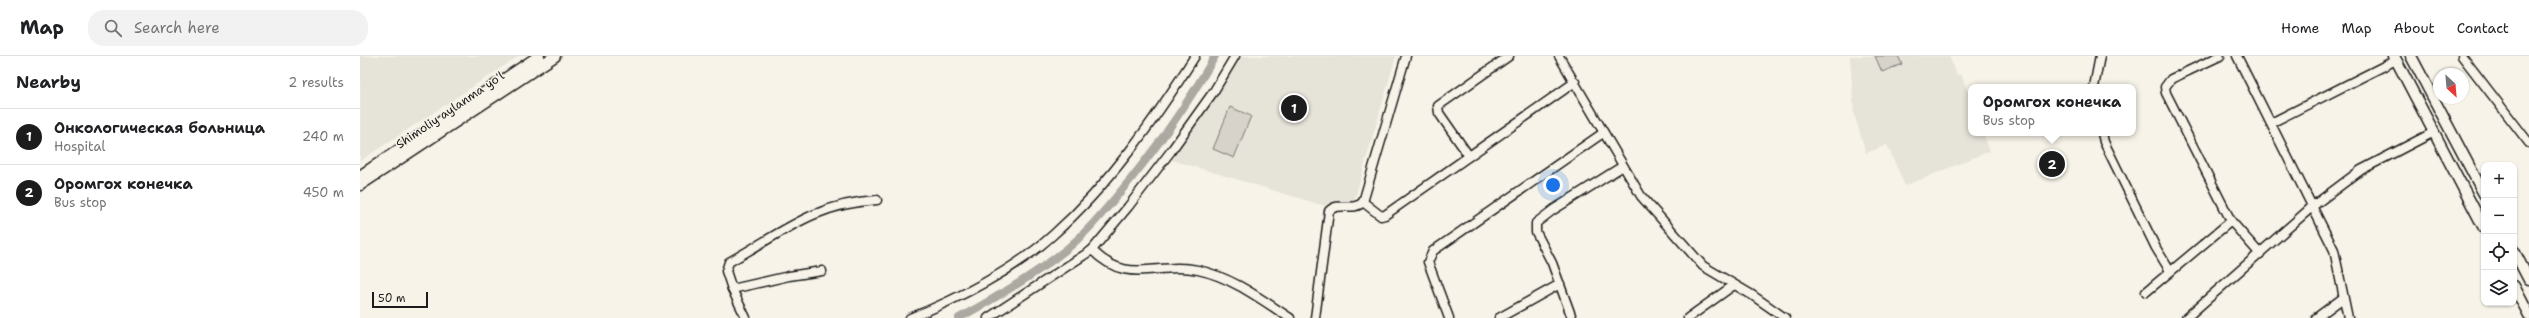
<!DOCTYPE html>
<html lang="en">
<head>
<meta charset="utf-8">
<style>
  body { margin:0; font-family:"Shantell Sans",sans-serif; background:#f2f2f2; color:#202124 }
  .controls { position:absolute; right:12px; bottom:12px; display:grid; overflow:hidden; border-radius:8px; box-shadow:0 1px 3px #0004 }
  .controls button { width:36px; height:36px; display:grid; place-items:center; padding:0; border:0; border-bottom:1px solid #e0e0e0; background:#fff; color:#202124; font:20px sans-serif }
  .compass { position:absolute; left:2073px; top:12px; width:36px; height:36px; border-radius:50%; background:#fff; box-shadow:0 1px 3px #0004; rotate:154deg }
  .scale { position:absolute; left:12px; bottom:10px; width:56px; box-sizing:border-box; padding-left:4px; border:2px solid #1c1c1c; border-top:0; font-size:11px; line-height:14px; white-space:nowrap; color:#1c1c1c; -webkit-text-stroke:3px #f7f3e8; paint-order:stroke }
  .you { position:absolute; left:1193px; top:129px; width:14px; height:14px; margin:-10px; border:3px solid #fff; border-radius:50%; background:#1a73e8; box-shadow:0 0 0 6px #1a73e833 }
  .badge { display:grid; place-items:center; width:26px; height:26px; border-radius:50%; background:#1c1c1c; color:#fff; font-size:13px; font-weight:700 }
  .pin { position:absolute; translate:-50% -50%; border:2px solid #fff; box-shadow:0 1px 4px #0006 }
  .popup { position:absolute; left:1608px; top:28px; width:168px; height:52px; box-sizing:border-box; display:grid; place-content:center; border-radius:8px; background:#fff; filter:drop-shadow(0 1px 3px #0005); font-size:13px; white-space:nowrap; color:#757577 }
  .popup b { font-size:15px; color:#202124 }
  .popup::after { content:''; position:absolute; left:50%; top:100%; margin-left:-8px; border:8px solid transparent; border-top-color:#fff }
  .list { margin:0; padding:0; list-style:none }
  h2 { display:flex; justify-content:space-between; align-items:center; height:52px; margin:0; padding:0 16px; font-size:17px }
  h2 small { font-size:13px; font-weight:400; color:#757577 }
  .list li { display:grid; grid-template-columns:26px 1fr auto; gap:12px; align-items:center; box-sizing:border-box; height:56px; padding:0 16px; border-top:1px solid #e0e0e0 }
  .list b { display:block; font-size:15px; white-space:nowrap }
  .list p { margin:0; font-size:13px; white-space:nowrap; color:#757577 }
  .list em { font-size:13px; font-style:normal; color:#757577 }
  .icon { flex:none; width:22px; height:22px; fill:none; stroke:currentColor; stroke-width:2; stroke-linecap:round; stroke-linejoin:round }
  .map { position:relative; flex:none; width:2169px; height:262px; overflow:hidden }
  header { display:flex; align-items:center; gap:24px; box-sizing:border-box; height:56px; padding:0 20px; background:#fff; border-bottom:1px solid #e0e0e0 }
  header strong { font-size:19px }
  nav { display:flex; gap:22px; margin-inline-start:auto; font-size:14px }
  .search { width:280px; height:36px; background:#f2f2f2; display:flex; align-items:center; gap:10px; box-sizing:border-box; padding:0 14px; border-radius:16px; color:#757577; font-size:15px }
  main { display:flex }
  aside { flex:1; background:#fff }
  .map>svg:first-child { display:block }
</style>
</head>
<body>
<header>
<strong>Map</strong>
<div class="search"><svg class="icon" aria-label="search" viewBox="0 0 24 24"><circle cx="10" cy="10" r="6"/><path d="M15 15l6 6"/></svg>Search here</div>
<nav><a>Home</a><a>Map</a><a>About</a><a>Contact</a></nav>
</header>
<main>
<aside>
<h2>Nearby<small>2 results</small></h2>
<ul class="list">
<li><span class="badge">1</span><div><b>Онкологическая больница</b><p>Hospital</p></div><em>240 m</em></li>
<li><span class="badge">2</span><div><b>Оромгох конечка</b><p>Bus stop</p></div><em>450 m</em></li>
</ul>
</aside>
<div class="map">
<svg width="2169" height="262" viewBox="0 0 2169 262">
  <rect width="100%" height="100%" fill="#f7f3e8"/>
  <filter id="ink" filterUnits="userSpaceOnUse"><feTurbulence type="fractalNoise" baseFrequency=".025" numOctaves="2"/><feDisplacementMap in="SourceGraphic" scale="8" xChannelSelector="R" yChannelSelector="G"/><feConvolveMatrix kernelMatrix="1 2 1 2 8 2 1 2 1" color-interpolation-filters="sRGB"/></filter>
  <g filter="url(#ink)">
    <g fill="#e6e3d9">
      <polygon points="0,0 159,0 0,105"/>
      <polygon points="882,0 1036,0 993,149 974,147 965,150 812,104"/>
      <polygon points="1490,0 1589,0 1597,19 1601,18 1611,44 1611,77 1623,77 1630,95 1545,130 1527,89 1506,97 1494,58"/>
    </g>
    <g fill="#d7d3cb" stroke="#7a7874">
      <polygon points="1515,0 1538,0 1542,8 1522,16"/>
      <polygon points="870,51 891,60 874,102 853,93"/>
    </g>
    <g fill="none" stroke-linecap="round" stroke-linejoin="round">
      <path stroke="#aca9a2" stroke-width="8" d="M599 262C634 243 668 223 699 199 721 183 739 161 756 141 794 96 826 51 855 0"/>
      <g stroke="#1c1c1c" stroke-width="11">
        <g id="minor">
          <polyline points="1199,0 1281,140 1343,210 1392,239 1425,262"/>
          <polyline points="1860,0 1811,23 1805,31 1806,37 1871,165"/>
          <polyline points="1877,0 1974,194 1988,262"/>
          <polyline points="2102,0 2169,87"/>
          <polyline points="1734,31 1740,0"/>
          <polyline points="1911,67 2036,4"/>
          <polyline points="1742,77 1744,86 1796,192 1810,215"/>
          <polyline points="1109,100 1079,57 1078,50 1149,0"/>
          <polyline points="1003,146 1021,160 1025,159 1215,26"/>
          <path d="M732 194C768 231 797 205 838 214 872 221 902 244 930 262"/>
          <path d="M372 233 366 215 369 206C422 177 453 148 517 144"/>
          <polyline points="1786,236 1871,165 1900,198"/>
          <polyline points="386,262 372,233 429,220 462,215"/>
          <path d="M550 262C598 243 656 213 694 178 750 128 795 63 835 0"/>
          <polyline points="628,262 732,194 768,151 811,95 854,35 875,0"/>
          <path d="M955 262 969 155C979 145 993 156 1003 146L1046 0"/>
          <polyline points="1089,262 1068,206 1073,195 1243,77"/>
          <polyline points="1139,262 1200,228"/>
          <polyline points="1212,262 1192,207 1176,176 1176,167 1193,154 1263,110"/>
          <polyline points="1328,262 1374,229"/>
          <polyline points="1826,262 1953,150 2001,114 2074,76"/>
          <polyline points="1956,262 1983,242"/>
        </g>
      </g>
      <g stroke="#1c1c1c" stroke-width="13">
        <g id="major">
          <polyline points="2034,0 2124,172"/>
          <polyline points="2051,0 2124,138"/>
          <polyline points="0,120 179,0"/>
          <polyline points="0,129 195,0"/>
          <polyline points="2154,195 2169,224"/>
          <polyline points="2154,230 2169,259"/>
        </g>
      </g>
      <use href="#minor" stroke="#f7f3e8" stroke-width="8"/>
      <use href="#major" stroke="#f7f3e8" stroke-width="10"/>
    </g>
  </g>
  <g text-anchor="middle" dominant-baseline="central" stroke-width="3" stroke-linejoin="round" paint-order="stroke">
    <g font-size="12" fill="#1c1c1c" stroke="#f7f3e8">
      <text transform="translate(90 54) rotate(-34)">Shimoliy aylanma yoʻl</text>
    </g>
  </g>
</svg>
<div class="controls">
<button>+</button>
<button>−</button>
<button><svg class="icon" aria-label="locate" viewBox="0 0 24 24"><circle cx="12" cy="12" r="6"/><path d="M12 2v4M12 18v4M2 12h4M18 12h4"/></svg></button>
<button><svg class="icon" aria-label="layers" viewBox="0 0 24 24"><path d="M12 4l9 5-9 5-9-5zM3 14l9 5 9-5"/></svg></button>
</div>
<svg class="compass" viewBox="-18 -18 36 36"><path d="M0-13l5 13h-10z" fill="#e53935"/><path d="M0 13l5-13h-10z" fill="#757577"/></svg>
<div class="scale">50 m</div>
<div class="you"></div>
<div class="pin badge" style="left:934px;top:52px">1</div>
<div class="pin badge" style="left:1692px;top:108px">2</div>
<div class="popup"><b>Оромгох конечка</b>Bus stop</div>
</div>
</main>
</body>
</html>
